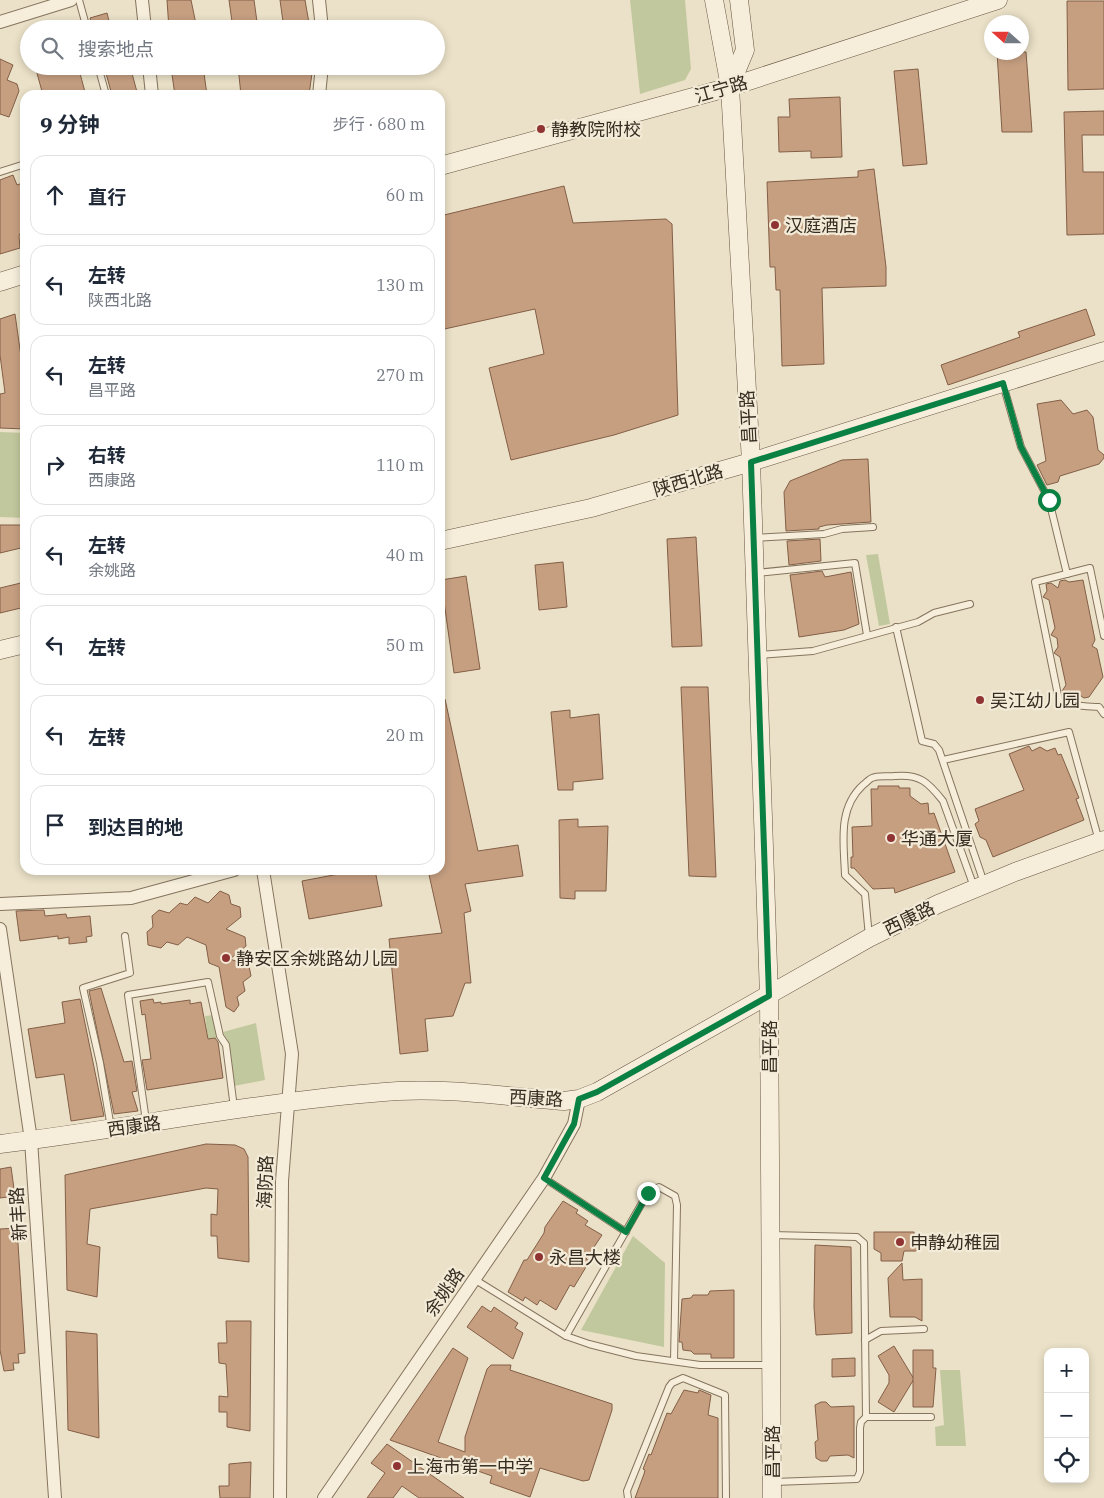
<!DOCTYPE html>
<html lang="zh">
<head>
<meta charset="utf-8">
<style>
  body { margin:0; font-family:"IBM Plex Serif","Noto Sans SC",serif; background:#f6f6f7; color:#1f2937 }
  .controls { position:absolute; right:15px; bottom:15px; display:grid; overflow:hidden; border-radius:10px; box-shadow:0 2px 8px #0003 }
  .controls button { width:45px; height:45px; display:grid; place-items:center; padding:0; border:0; border-bottom:1px solid #e0e1e3; background:#fff; color:#1f2937; font:25px sans-serif }
  .compass { position:absolute; left:984px; top:15px; width:45px; height:45px; border-radius:50%; background:#fff; box-shadow:0 2px 8px #0003; rotate:291deg }
  .stop { position:absolute; width:15px; height:15px; margin:-11px; border:4px solid #0b8043; border-radius:50%; background:#fff }
  .stop.end { background:#0b8043; border-color:#fff; box-shadow:0 1px 5px #0008 }
  .list { margin:0; padding:0; list-style:none }
  h2 { display:flex; justify-content:space-between; align-items:center; height:65px; margin:0; padding:0 20px; font-size:21px }
  h2 small { font-size:16px; font-weight:400; color:#747a83 }
  .list li { display:grid; grid-template-columns:32px 1fr auto; gap:15px; align-items:center; box-sizing:border-box; height:80px; margin:0 10px 10px; padding:0 10px; border:1px solid #e0e1e3; border-radius:15px }
  .list b { display:block; font-size:19px; white-space:nowrap }
  .list p { margin:0; font-size:16px; white-space:nowrap; color:#747a83 }
  .list em { font-size:16px; font-style:normal; color:#747a83 }
  .icon { flex:none; width:28px; height:28px; fill:none; stroke:currentColor; stroke-width:2; stroke-linecap:round; stroke-linejoin:round }
  .map { position:relative; flex:none; width:1104px; height:1498px; overflow:hidden }
  .search { position:absolute; background:#fff; box-shadow:0 2px 8px #0003; left:20px; top:20px; width:425px; height:55px; display:flex; align-items:center; gap:12px; box-sizing:border-box; padding:0 18px; border-radius:28px; color:#747a83; font-size:19px }
  .panel { position:absolute; background:#fff; box-shadow:0 2px 8px #0003; left:20px; top:90px; width:425px; height:785px; border-radius:15px }
  .map>svg:first-child { display:block }
</style>
</head>
<body>
<div class="map">
<svg width="1104" height="1498" viewBox="0 0 1104 1498">
  <rect width="100%" height="100%" fill="#ebe1c8"/>
  <g fill="#c2c89d">
    <polygon points="630,0 685,0 691,69 685,80 640,94"/>
    <polygon points="0,432 25,433 25,518 0,517"/>
    <polygon points="878,554 890,624 879,626 866,555"/>
    <polygon points="214,1015 217,1038 208,1039 205,1016"/>
    <polygon points="256,1023 265,1080 234,1086 228,1041 223,1032"/>
    <polygon points="633,1236 665,1263 664,1347 581,1330"/>
    <polygon points="940,1370 960,1370 966,1446 936,1446 935,1427 944,1425"/>
  </g>
  <g fill="#c69f81" stroke="#835f46">
    <polygon points="167,0 191,0 197,29 169,29"/>
    <polygon points="229,0 254,0 258,29 233,29"/>
    <polygon points="280,0 305,0 310,29 284,29"/>
    <polygon points="1067,1 1104,1 1104,89 1068,90"/>
    <polygon points="107,13 111,29 93,29 90,18"/>
    <polygon points="997,52 1026,52 1032,132 1002,132"/>
    <polygon points="0,59 13,65 7,80 17,84 19,91 9,117 0,114"/>
    <polygon points="35,66 78,66 85,92 73,95 43,95"/>
    <polygon points="104,66 130,66 137,92 112,95"/>
    <polygon points="186,66 203,66 207,95 175,95 171,68"/>
    <polygon points="238,66 313,66 309,95 241,95"/>
    <polygon points="918,69 927,164 903,166 894,71"/>
    <polygon points="840,97 842,157 811,158 811,151 779,152 778,117 790,117 789,99"/>
    <polygon points="1104,111 1104,135 1082,135 1083,172 1104,172 1104,234 1067,235 1064,112"/>
    <polygon points="874,169 886,267 886,286 822,288 824,364 782,366 780,290 776,290 775,267 770,267 767,182 858,177 858,171"/>
    <polygon points="13,175 17,185 25,182 25,222 19,236 20,248 0,254 0,180"/>
    <polygon points="564,186 573,223 666,219 672,224 678,415 614,435 511,460 489,368 544,354 535,309 440,330 440,216"/>
    <polygon points="1086,309 1095,335 948,385 941,365 1020,337 1018,332"/>
    <polygon points="15,314 25,385 25,429 0,428 0,394 5,393 0,355 0,319"/>
    <polygon points="1061,400 1073,414 1087,410 1093,417 1098,450 1104,455 1104,458 1099,464 1060,476 1058,482 1047,485 1037,465 1046,461 1037,404"/>
    <polygon points="868,459 871,522 827,525 819,527 819,529 786,531 784,492 790,481 842,460"/>
    <polygon points="0,525 25,525 25,547 0,553"/>
    <polygon points="696,537 702,646 672,647 667,539"/>
    <polygon points="820,539 821,561 789,565 787,541"/>
    <polygon points="563,562 567,607 539,610 535,565"/>
    <polygon points="822,571 825,577 851,572 859,624 844,630 799,637 790,575"/>
    <polygon points="466,576 480,669 454,673 441,580"/>
    <polygon points="1065,580 1069,582 1083,580 1095,640 1092,646 1097,649 1103,677 1089,697 1084,698 1078,694 1074,700 1069,700 1068,694 1062,691 1066,685 1060,657 1054,653 1058,647 1057,638 1051,635 1055,628 1049,600 1043,597 1047,591 1046,584 1051,583 1058,588 1060,581"/>
    <polygon points="25,582 25,607 0,613 0,588"/>
    <polygon points="681,687 708,687 716,877 689,876"/>
    <polygon points="445,699 478,851 518,845 523,876 465,884 471,911 464,913 471,983 465,983 453,1016 425,1019 428,1051 400,1054 389,939 442,933 428,870 440,870 440,857 443,856 440,843 440,700"/>
    <polygon points="570,710 570,718 599,714 603,779 573,782 573,790 558,790 551,712"/>
    <polygon points="1029,746 1032,751 1040,747 1047,751 1055,748 1058,755 1061,754 1079,798 1076,799 1084,820 993,857 986,840 980,837 975,824 979,821 975,809 1024,790 1009,754"/>
    <polygon points="878,786 899,786 899,788 910,788 910,796 921,804 928,803 929,814 934,813 955,872 895,893 894,888 873,889 854,868 851,868 851,857 853,857 852,827 872,826 871,789 878,789"/>
    <polygon points="578,819 578,827 608,826 606,891 575,891 575,899 560,898 559,820"/>
    <polygon points="360,870 375,870 382,906 309,919 302,881"/>
    <polygon points="220,891 229,895 231,904 240,907 241,917 226,929 245,937 246,946 230,959 249,966 251,976 243,982 245,991 237,997 239,1005 234,1012 226,1007 219,967 209,963 206,945 187,937 178,945 167,942 161,948 148,945 147,932 153,927 152,916 159,910 169,913 180,903 187,905 195,897 208,903"/>
    <polygon points="44,910 45,916 66,914 67,918 90,916 92,936 86,937 87,942 69,944 69,937 58,939 58,936 20,941 16,911"/>
    <polygon points="101,988 124,1062 132,1061 137,1091 132,1092 138,1111 114,1114 89,991"/>
    <polygon points="80,999 104,1116 71,1121 64,1074 36,1078 28,1029 65,1023 62,1002"/>
    <polygon points="153,999 154,1003 161,1002 161,1004 190,1000 190,1004 201,1002 208,1039 215,1038 218,1042 223,1078 147,1090 142,1060 151,1059 145,1014 142,1015 140,1001"/>
    <polygon points="206,1144 235,1145 244,1149 248,1157 249,1262 218,1258 217,1236 211,1236 211,1214 217,1215 218,1189 206,1188 90,1209 87,1244 100,1247 97,1297 67,1290 65,1175"/>
    <polygon points="11,1167 15,1196 0,1198 0,1169"/>
    <polygon points="563,1201 578,1210 576,1213 588,1221 585,1225 602,1235 586,1259 590,1261 586,1267 574,1287 570,1285 556,1310 540,1300 537,1305 525,1297 523,1301 508,1292 524,1260 527,1260 544,1233 545,1227"/>
    <polygon points="17,1228 25,1353 18,1354 19,1363 13,1363 14,1370 4,1371 0,1350 0,1229"/>
    <polygon points="874,1232 914,1232 914,1237 918,1239 918,1249 916,1251 904,1251 902,1261 881,1261 881,1253 874,1249"/>
    <polygon points="815,1245 851,1247 852,1333 816,1335 814,1307"/>
    <polygon points="902,1263 903,1280 922,1279 922,1321 915,1317 890,1317 888,1278"/>
    <polygon points="734,1290 734,1358 711,1358 711,1354 694,1354 691,1351 683,1350 682,1342 679,1342 682,1299 691,1298 693,1295 708,1295 710,1291"/>
    <polygon points="482,1306 491,1312 494,1307 518,1323 515,1328 523,1333 513,1359 467,1327"/>
    <polygon points="226,1321 251,1321 250,1431 227,1427 227,1412 219,1412 219,1396 228,1397 226,1364 219,1363 218,1343 227,1343"/>
    <polygon points="66,1331 97,1334 99,1438 68,1430"/>
    <polygon points="894,1346 914,1379 894,1412 878,1402 889,1383 889,1375 878,1356"/>
    <polygon points="453,1348 468,1358 438,1442 465,1452 465,1437 487,1369 491,1365 511,1365 510,1370 612,1404 612,1410 589,1480 583,1481 540,1468 530,1497 490,1483 492,1476 390,1440"/>
    <polygon points="913,1350 933,1350 933,1368 936,1368 933,1407 913,1407"/>
    <polygon points="855,1358 855,1376 832,1377 832,1359"/>
    <polygon points="684,1390 698,1393 699,1390 711,1395 708,1415 718,1418 718,1498 635,1498 644,1474 645,1470 643,1469 649,1454 651,1455 667,1413 671,1414"/>
    <polygon points="821,1402 826,1402 831,1407 854,1406 854,1458 848,1455 830,1456 827,1461 821,1461 816,1458 815,1442 818,1440 815,1405"/>
    <polygon points="387,1444 464,1498 419,1498 402,1486 393,1498 367,1498 385,1473 371,1463"/>
    <polygon points="251,1462 250,1498 220,1498 219,1486 229,1486 229,1464"/>
  </g>
  <g fill="none" stroke-linecap="round" stroke-linejoin="round">
    <g stroke="#85745e" stroke-width="8">
      <g id="lane">
        <polyline points="79,0 87,29"/>
        <polyline points="98,66 106,95"/>
        <polyline points="0,172 25,164"/>
        <polyline points="1003,384 1021,447 1049,500 1067,574"/>
        <polyline points="755,538 824,534 842,529 873,527"/>
        <polyline points="756,573 855,563 867,635"/>
        <polyline points="896,627 922,741 934,744 939,750 984,883"/>
        <path d="M1104 636 1090 568 1035 582 1060 705C1074 704 1085 707 1099 707L1104 714"/>
        <polyline points="759,655 813,651 918,622 934,613 970,604"/>
        <polyline points="943,760 1069,732 1099,841"/>
        <path d="M869 937 865 894 845 875C844 844 837 809 863 785 866 783 869 779 872 778 878 775 889 777 895 776 920 774 928 782 943 801L974 887"/>
        <polyline points="146,1121 128,995 208,982 220,1036 226,1045 234,1108"/>
        <polyline points="111,1128 100,1063 83,988 130,973 125,936"/>
        <polyline points="544,1178 626,1232"/>
        <polyline points="771,1235 857,1237 864,1243 866,1417"/>
        <polyline points="474,1279 566,1336 589,1344 636,1356 700,1365 770,1365"/>
        <polyline points="566,1336 642,1203 648,1193 659,1187 675,1196 677,1205 674,1361"/>
        <polyline points="865,1340 881,1331 924,1329"/>
        <polyline points="774,1482 857,1479 860,1472 860,1428 861,1422 866,1417 931,1417"/>
        <polyline points="628,1498 627,1491 669,1387 672,1383 683,1378 725,1395 726,1498"/>
      </g>
    </g>
    <g stroke="#85745e" stroke-width="14">
      <g id="street">
        <polyline points="142,0 145,29"/>
        <polyline points="319,0 322,29"/>
        <polyline points="0,22 71,0"/>
        <polyline points="149,66 152,95"/>
        <polyline points="319,95 322,66"/>
        <polyline points="263,870 292,1054 282,1181 280,1498"/>
        <polyline points="0,904 131,898 234,870"/>
        <polyline points="0,929 31,1140 55,1498"/>
        <polyline points="324,1498 544,1178 574,1124 579,1099"/>
      </g>
    </g>
    <g stroke="#675541" stroke-width="19">
      <g id="secondary">
        <polyline points="714,0 730,87 751,462 769,996 772,1498"/>
        <polyline points="730,86 745,50 739,0"/>
        <polyline points="440,166 730,87 998,0"/>
        <polyline points="0,282 25,274"/>
        <polyline points="440,541 591,508 751,462 1104,351"/>
        <polyline points="0,650 25,644"/>
        <path d="M0 1144C132 1128 265 1100 398 1091 453 1088 508 1097 564 1101L579 1099 597 1092 869 938 938 904 1015 872 1104 840"/>
      </g>
    </g>
    <use href="#lane" stroke="#f6eedb" stroke-width="6"/>
    <use href="#street" stroke="#f6eedb" stroke-width="12"/>
    <use href="#secondary" stroke="#f6eedb" stroke-width="18"/>
  </g>
  <g fill="none" stroke-linecap="round" stroke-linejoin="round">
    <polyline stroke="#0b8043" stroke-width="6" points="648,1193 626,1232 544,1178 574,1124 579,1099 597,1092 769,996 751,462 1003,383 1021,447 1049,500"/>
  </g>
  <g fill="#8f3433" stroke="#f3ebd7" stroke-width="2">
    <circle cx="541" cy="129" r="5"/>
    <circle cx="775" cy="225" r="5"/>
    <circle cx="980" cy="700" r="5"/>
    <circle cx="891" cy="838" r="5"/>
    <circle cx="226" cy="958" r="5"/>
    <circle cx="900" cy="1242" r="5"/>
    <circle cx="539" cy="1257" r="5"/>
    <circle cx="397" cy="1466" r="5"/>
  </g>
  <g text-anchor="middle" dominant-baseline="central" stroke-width="4.5" stroke-linejoin="round" paint-order="stroke">
    <g font-size="18" fill="#372c21" stroke="#f3ebd7">
      <text transform="translate(721 89) rotate(-16)">江宁路</text>
      <text transform="translate(748 417) rotate(-93)">昌平路</text>
      <text transform="translate(688 480) rotate(-16)">陕西北路</text>
      <text transform="translate(909 918) rotate(-26)">西康路</text>
      <text transform="translate(769 1047) rotate(-90)">昌平路</text>
      <text transform="translate(536 1098) rotate(3)">西康路</text>
      <text transform="translate(134 1126) rotate(-8)">西康路</text>
      <text transform="translate(265 1182) rotate(-88)">海防路</text>
      <text transform="translate(18 1214) rotate(-94)">新丰路</text>
      <text transform="translate(444 1292) rotate(-55)">余姚路</text>
      <text transform="translate(772 1452) rotate(-90)">昌平路</text>
    </g>
    <g font-size="18" fill="#372c21" stroke="#f3ebd7" text-anchor="start">
      <text x="551" y="129">静教院附校</text>
      <text x="785" y="225">汉庭酒店</text>
      <text x="990" y="700">吴江幼儿园</text>
      <text x="901" y="838">华通大厦</text>
      <text x="236" y="958">静安区余姚路幼儿园</text>
      <text x="910" y="1242">申静幼稚园</text>
      <text x="549" y="1257">永昌大楼</text>
      <text x="407" y="1466">上海市第一中学</text>
    </g>
  </g>
</svg>
<div class="controls">
<button>+</button>
<button>−</button>
<button><svg class="icon" aria-label="locate" viewBox="0 0 24 24"><circle cx="12" cy="12" r="6"/><path d="M12 2v4M12 18v4M2 12h4M18 12h4"/></svg></button>
</div>
<svg class="compass" viewBox="-18 -18 36 36"><path d="M0-13l5 13h-10z" fill="#e53935"/><path d="M0 13l5-13h-10z" fill="#747a83"/></svg>
<div class="stop" style="left:1049px;top:500px"></div>
<div class="stop end" style="left:648px;top:1193px"></div>
<div class="search"><svg class="icon" aria-label="search" viewBox="0 0 24 24"><circle cx="10" cy="10" r="6"/><path d="M15 15l6 6"/></svg>搜索地点</div>
<section class="panel">
<h2>9 分钟<small>步行 · 680 m</small></h2>
<ul class="list">
<li><svg class="icon" aria-label="ahead" viewBox="0 0 24 24"><path d="M12 20V5M6 11l6-6 6 6"/></svg><div><b>直行</b></div><em>60 m</em></li>
<li><svg class="icon" aria-label="left" viewBox="0 0 24 24"><path d="M17 20v-9H6M10 6l-5 5 5 5"/></svg><div><b>左转</b><p>陕西北路</p></div><em>130 m</em></li>
<li><svg class="icon" aria-label="left" viewBox="0 0 24 24"><path d="M17 20v-9H6M10 6l-5 5 5 5"/></svg><div><b>左转</b><p>昌平路</p></div><em>270 m</em></li>
<li><svg class="icon" aria-label="right" viewBox="0 0 24 24"><path d="M7 20v-9h11M14 6l5 5-5 5"/></svg><div><b>右转</b><p>西康路</p></div><em>110 m</em></li>
<li><svg class="icon" aria-label="left" viewBox="0 0 24 24"><path d="M17 20v-9H6M10 6l-5 5 5 5"/></svg><div><b>左转</b><p>余姚路</p></div><em>40 m</em></li>
<li><svg class="icon" aria-label="left" viewBox="0 0 24 24"><path d="M17 20v-9H6M10 6l-5 5 5 5"/></svg><div><b>左转</b></div><em>50 m</em></li>
<li><svg class="icon" aria-label="left" viewBox="0 0 24 24"><path d="M17 20v-9H6M10 6l-5 5 5 5"/></svg><div><b>左转</b></div><em>20 m</em></li>
<li><svg class="icon" aria-label="arrive" viewBox="0 0 24 24"><path d="M6 21V4h12l-3 4 3 4H6"/></svg><div><b>到达目的地</b></div></li>
</ul>
</section>
</div>
</body>
</html>
